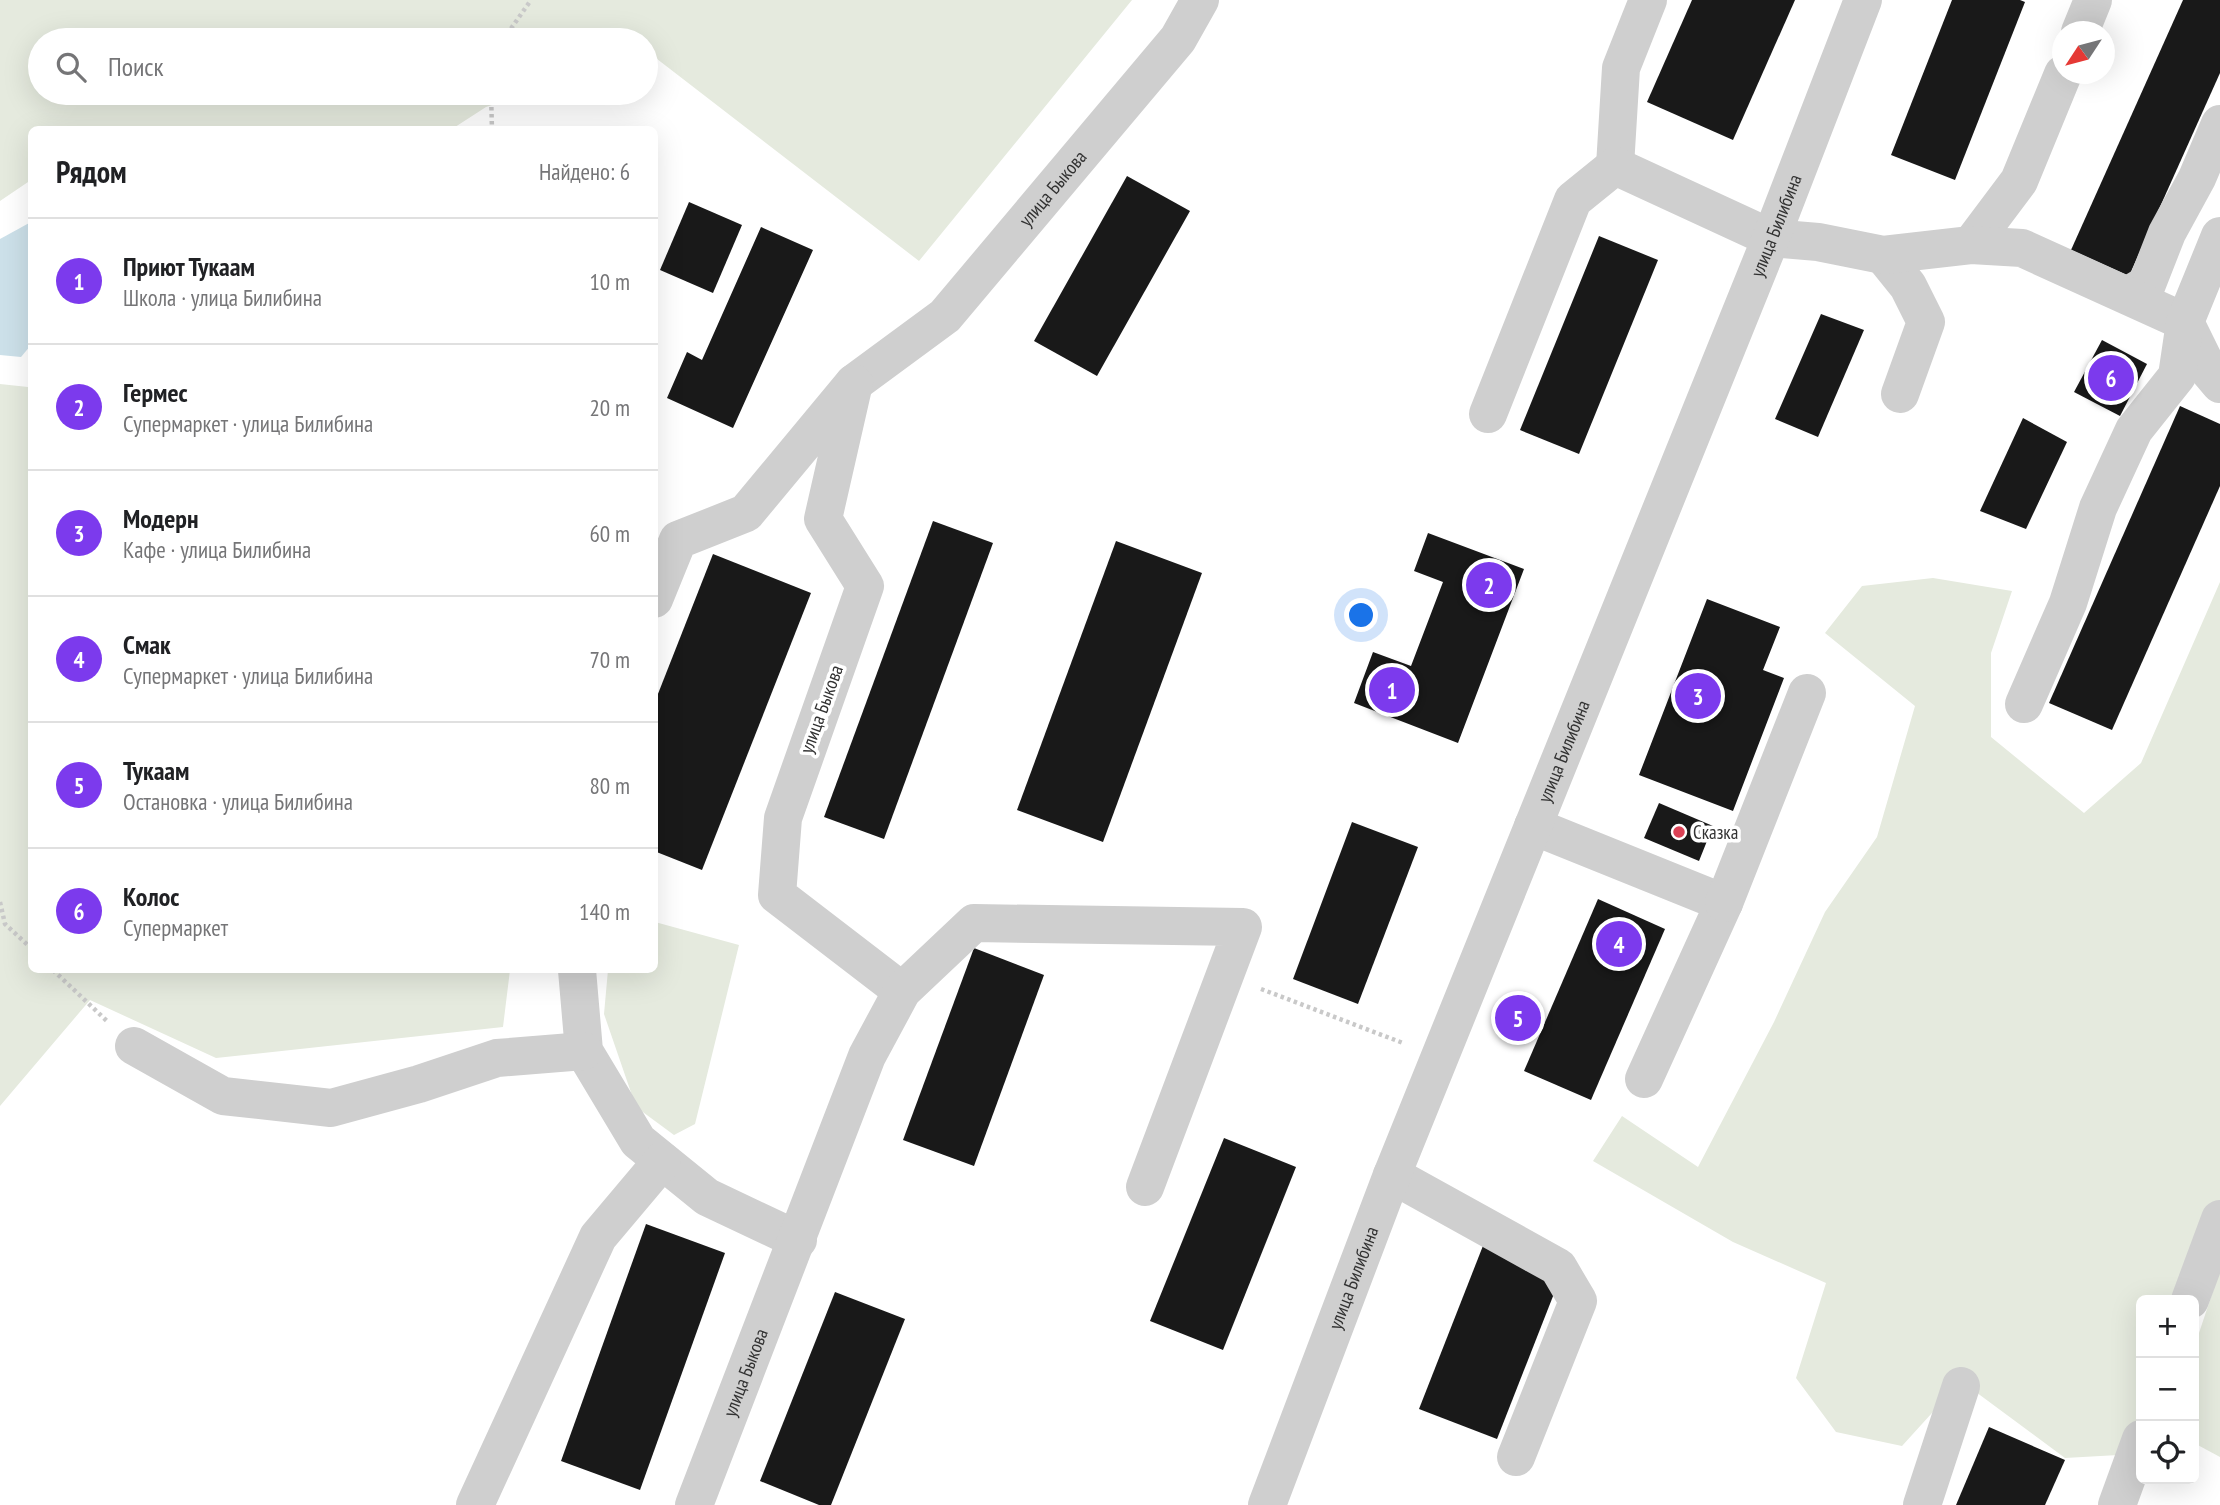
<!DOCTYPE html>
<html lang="ru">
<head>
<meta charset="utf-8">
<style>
  body { margin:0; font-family:"PT Sans Narrow",sans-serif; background:#f2f2f2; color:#202124 }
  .controls { position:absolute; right:21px; bottom:21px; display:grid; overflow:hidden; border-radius:10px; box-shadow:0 7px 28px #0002 }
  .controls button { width:63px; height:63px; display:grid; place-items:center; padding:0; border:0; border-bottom:2px solid #e0e0e0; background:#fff; color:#202124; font:35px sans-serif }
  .compass { position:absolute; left:2052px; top:21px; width:63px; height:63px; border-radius:50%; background:#fff; box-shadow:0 7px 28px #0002; rotate:234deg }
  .you { position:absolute; left:1362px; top:616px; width:24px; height:24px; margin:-18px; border:5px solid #fff; border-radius:50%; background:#1a73e8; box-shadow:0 0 0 10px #1a73e833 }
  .badge { display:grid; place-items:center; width:46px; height:46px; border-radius:50%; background:#7c3aed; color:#fff; font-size:23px; font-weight:700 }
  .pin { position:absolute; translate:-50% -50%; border:4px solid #fff; box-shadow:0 2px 7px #0006 }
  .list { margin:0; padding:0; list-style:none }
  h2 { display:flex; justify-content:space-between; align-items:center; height:91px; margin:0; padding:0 28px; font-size:30px }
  h2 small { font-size:23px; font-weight:400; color:#757577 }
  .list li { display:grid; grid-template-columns:46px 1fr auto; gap:21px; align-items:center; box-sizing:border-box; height:126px; padding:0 28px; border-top:2px solid #e0e0e0 }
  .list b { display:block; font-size:26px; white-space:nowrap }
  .list p { margin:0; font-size:23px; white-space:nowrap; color:#757577 }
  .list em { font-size:23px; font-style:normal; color:#757577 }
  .icon { flex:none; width:38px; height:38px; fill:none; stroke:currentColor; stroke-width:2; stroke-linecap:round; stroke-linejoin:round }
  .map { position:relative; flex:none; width:2220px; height:1505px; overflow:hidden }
  .search { position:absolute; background:#fff; box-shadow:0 7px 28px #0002; left:28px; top:28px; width:630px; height:77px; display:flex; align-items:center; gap:18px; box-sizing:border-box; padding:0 24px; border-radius:38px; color:#757577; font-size:26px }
  .panel { position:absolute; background:#fff; box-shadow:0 7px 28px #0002; left:28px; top:126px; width:630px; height:847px; border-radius:10px }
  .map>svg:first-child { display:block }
</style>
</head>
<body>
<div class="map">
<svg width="2220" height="1505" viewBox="0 0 2220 1505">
  <rect width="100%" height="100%" fill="#fff"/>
  <g fill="#e5eade">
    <polygon points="0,0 1132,0 919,261 648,52 646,52 646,40 40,40 40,93 528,93 486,107 452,129 32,130 31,180 0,201"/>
    <polygon points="0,384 28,387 31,384 32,970 510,970 503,1027 216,1058 90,1000 0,1106"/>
    <polygon points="1933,578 2012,591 1991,653 1991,737 2084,813 2141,763 2220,582 2220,1217 2189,1300 2141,1300 2141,1438 2136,1454 2065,1458 1961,1381 1902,1446 1836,1432 1796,1378 1826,1283 1733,1242 1593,1161 1622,1116 1698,1167 1774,1022 1825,912 1877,837 1915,706 1825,633 1862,586"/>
    <polygon points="655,922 739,945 695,1124 674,1135 636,1107 604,1014 608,970 654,970"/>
    <polygon points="2220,1270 2220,1457 2194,1443 2194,1348"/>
  </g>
  <polygon fill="#cce0e9" points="31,222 31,345 21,357 0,355 0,239"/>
  <g fill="#191919">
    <polygon points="1692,0 1795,0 1733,140 1647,102"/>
    <polygon points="1952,0 2020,0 2025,2 1955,180 1891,155"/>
    <polygon points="2183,0 2220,0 2220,73 2129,276 2071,250"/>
    <polygon points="1127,176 1190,211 1097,376 1034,341"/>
    <polygon points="689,202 742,225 713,293 660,270"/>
    <polygon points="761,227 813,250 733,428 667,398 687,352 702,360"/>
    <polygon points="1599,236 1658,260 1579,454 1520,430"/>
    <polygon points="1821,314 1864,330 1818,437 1775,419"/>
    <polygon points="2102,340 2147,364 2120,416 2074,392"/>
    <polygon points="2180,406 2220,424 2220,486 2112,730 2049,703"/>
    <polygon points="2023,418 2067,442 2026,529 1980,511"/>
    <polygon points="933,521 993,543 884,839 824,817"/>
    <polygon points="1428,533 1524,569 1458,743 1354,703 1373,652 1411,666 1443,582 1414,571"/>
    <polygon points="1116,541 1202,573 1103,842 1017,810"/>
    <polygon points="713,554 811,593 702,870 654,851 654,704"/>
    <polygon points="1707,599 1780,627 1763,670 1784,678 1733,811 1639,775"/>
    <polygon points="1659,803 1713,826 1699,861 1644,838"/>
    <polygon points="1352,822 1418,847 1358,1004 1293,979"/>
    <polygon points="1598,899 1665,929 1591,1100 1524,1071"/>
    <polygon points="974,948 1044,975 974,1166 903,1140"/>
    <polygon points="1224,1138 1296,1167 1223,1350 1150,1321"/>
    <polygon points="646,1224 725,1253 640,1490 561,1461"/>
    <polygon points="1488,1233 1566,1263 1497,1439 1419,1409"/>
    <polygon points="835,1292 905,1319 831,1505 819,1505 760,1481"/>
    <polygon points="1989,1427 2065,1460 2045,1505 1956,1505"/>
  </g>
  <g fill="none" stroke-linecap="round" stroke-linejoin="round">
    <g stroke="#c9c9c9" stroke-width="4.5" stroke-dasharray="3.5 3.5" stroke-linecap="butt">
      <polyline points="503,40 531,0"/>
      <polyline points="491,93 492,130"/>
      <polyline points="0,902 5,924 32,949"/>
      <polyline points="53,970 108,1022"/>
      <polyline points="1261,989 1403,1043"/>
    </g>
    <g stroke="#cfcfcf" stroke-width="38">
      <polyline points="2080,32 2093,0"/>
      <polyline points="1615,166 1621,68 1648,0"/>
      <polyline points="1971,245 2019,181 2063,74"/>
      <polyline points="1883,255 1908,286 1926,322 1900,394"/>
      <polyline points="2129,295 2147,284 2167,233 2197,178 2220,124"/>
      <path id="s1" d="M854 383 945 316 1178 39 1200 0"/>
      <polyline points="1488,414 1573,200 1615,166 1771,238 1818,242 1883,255 1971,245 2022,248 2185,322 2209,371 2220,384"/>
      <polyline points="654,599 678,540 746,513 854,383 823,519 865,586 783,818 777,895 902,991"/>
      <polyline points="2024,704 2068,603 2098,508 2134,430 2177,376 2185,322 2220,236"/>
      <polyline points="1533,826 1724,903 1644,1079"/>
      <polyline points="1724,903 1807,693"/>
      <polyline points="577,970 584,1051 638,1141 707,1197 798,1240"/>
      <polyline points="134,1046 223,1096 331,1108 419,1084 497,1058 584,1051"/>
      <polyline points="1392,1175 1558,1267 1578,1301 1516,1457"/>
      <polyline points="2190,1300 2220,1219"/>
      <polyline points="475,1505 598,1237 662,1161"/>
      <path id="s2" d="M694 1505 867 1056 902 991 974 923 1243 927 1145 1187"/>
      <path id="s3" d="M1267 1505 1392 1175 1771 238 1863 0"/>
      <polyline points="1922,1505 1961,1386"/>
      <polyline points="2117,1505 2141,1439"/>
    </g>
  </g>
  <circle fill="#db4155" stroke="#fff" stroke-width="2.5" cx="1679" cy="832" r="7"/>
  <g text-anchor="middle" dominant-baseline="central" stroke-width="7" stroke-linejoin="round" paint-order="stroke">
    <g font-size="19" fill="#323232" stroke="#fff">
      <text stroke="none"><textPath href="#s1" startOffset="280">улица Быкова</textPath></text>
      <text stroke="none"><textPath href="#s3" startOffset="1377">улица Билибина</textPath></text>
      <text transform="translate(821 709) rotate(-70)">улица Быкова</text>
      <text stroke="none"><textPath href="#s3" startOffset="810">улица Билибина</textPath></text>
      <text stroke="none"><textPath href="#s3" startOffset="243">улица Билибина</textPath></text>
      <text stroke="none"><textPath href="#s2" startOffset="142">улица Быкова</textPath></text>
    </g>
    <g font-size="19" fill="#323232" stroke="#fff" text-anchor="start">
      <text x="1693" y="832">Сказка</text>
    </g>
  </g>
</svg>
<div class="controls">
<button>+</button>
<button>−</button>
<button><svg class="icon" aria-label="locate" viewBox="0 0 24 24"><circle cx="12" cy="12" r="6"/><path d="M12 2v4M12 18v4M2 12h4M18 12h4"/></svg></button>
</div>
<svg class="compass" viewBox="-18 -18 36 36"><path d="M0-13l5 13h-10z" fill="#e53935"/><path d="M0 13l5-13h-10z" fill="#757577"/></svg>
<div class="you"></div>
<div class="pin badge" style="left:1392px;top:690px">1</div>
<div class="pin badge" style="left:1489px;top:585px">2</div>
<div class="pin badge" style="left:1698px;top:696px">3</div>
<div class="pin badge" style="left:1619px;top:944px">4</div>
<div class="pin badge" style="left:1518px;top:1018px">5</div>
<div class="pin badge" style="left:2111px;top:378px">6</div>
<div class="search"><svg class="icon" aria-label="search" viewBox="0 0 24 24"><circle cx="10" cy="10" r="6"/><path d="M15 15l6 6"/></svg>Поиск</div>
<section class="panel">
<h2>Рядом<small>Найдено: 6</small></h2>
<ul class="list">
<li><span class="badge">1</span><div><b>Приют Тукаам</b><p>Школа · улица Билибина</p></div><em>10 m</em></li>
<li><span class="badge">2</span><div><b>Гермес</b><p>Супермаркет · улица Билибина</p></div><em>20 m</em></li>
<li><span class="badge">3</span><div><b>Модерн</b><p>Кафе · улица Билибина</p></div><em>60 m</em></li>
<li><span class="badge">4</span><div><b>Смак</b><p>Супермаркет · улица Билибина</p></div><em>70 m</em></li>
<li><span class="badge">5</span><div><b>Тукаам</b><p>Остановка · улица Билибина</p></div><em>80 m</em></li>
<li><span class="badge">6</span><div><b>Колос</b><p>Супермаркет</p></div><em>140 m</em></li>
</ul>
</section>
</div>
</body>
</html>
